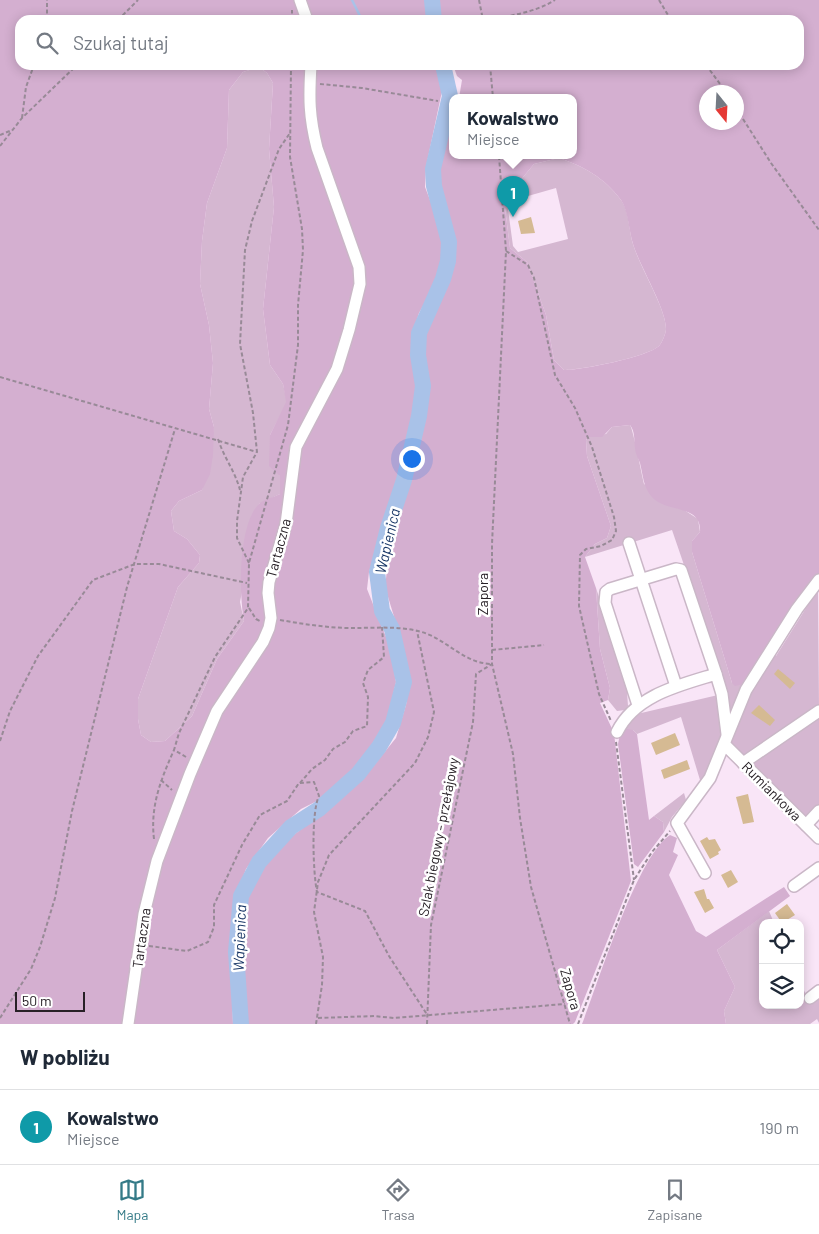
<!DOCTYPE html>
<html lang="pl">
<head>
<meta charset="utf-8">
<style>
  body { margin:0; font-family:Barlow,sans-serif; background:#f2f2f3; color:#1f2937 }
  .controls { position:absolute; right:15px; bottom:15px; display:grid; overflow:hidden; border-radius:10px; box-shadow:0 2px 12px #0003 }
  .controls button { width:45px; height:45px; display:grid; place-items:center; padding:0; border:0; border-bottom:1px solid #e0e1e3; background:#fff; color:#1f2937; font:25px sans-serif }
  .compass { position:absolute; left:699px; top:85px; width:45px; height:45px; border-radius:50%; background:#fff; box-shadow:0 2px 12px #0003; rotate:162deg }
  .scale { position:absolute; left:15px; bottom:12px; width:70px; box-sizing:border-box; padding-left:5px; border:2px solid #272026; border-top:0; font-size:14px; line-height:18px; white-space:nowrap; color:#272026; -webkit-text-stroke:4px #fff; paint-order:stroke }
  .you { position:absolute; left:411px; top:458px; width:18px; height:18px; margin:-12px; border:4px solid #fff; border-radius:50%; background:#1a73e8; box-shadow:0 0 0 8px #1a73e833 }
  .badge { display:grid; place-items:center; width:32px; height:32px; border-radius:50%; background:#347a87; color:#fff; font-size:16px; font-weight:700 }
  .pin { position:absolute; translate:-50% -41px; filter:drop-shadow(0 1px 2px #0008) }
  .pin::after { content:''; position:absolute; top:26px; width:18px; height:15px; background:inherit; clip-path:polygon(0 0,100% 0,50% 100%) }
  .popup { position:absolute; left:449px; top:94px; width:128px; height:65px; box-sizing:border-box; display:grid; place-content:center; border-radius:10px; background:#fff; filter:drop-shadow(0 1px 4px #0005); font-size:16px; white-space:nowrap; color:#747a83 }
  .popup b { font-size:19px; color:#1f2937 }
  .popup::after { content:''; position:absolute; left:50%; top:100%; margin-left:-10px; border:10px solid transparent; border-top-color:#fff }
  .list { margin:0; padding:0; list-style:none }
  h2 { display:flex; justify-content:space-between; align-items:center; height:65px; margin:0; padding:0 20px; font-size:21px }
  h2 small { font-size:16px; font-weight:400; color:#747a83 }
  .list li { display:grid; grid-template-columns:32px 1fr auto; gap:15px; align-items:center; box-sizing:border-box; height:75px; padding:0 20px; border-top:1px solid #e0e1e3 }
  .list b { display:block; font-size:19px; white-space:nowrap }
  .list p { margin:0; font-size:16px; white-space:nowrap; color:#747a83 }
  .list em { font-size:16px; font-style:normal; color:#747a83 }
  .icon { flex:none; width:28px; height:28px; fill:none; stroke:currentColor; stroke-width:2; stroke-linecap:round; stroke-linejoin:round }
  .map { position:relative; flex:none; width:819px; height:1024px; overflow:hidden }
  .search { position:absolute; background:#fff; box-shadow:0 2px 12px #0003; left:15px; right:15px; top:15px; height:55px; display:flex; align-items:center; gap:12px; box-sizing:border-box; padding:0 18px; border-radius:15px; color:#747a83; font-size:19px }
  .sheet { height:140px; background:#fff }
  nav { display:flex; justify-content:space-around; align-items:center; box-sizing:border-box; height:70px; border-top:1px solid #e0e1e3; background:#fff; font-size:14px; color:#747a83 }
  nav a { display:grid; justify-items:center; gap:2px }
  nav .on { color:#347a87 }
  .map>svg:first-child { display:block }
</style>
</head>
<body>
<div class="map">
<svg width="819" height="1024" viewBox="0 0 819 1024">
  <rect width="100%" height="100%" fill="#f9e5f7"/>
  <g fill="#d5b7d1" fill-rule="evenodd">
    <polygon points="259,67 267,73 273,83 269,149 274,207 263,309 270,365 283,384 287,402 270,435 280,476 280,494 259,504 240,602 244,621 217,659 192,716 165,741 151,742 141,735 138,719 138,699 178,587 199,563 200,555 187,539 174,531 171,511 179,501 202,490 214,427 209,409 213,363 209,325 200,284 202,241 207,203 227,148 229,90 243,72"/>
    <path d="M559 158C583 166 605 178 621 200 629 210 629 231 633 244 640 268 666 308 666 329 666 333 662 343 659 346 647 357 581 370 564 370L554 360 546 315 527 262 510 248 504 200 534 164ZM556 188 568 239 518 252 513 246 507 202Z"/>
    <path d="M630 425C633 429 642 476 644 484L698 519 700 532 692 541V552L732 683H748L730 722 719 667 672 530 585 557 595 544 607 538 611 526 587 456 586 440 589 437 606 434 612 427Z"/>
    <polygon points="596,588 626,678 628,706 625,710 617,711 608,700 610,688 600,649"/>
    <polygon points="818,589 819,708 745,758 731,745 730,740 747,696 773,654 776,656"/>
    <path d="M718 695C725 737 725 744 702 780H700L681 717 637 734 633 730 620 734 637 714Z"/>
    <polygon points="819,714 819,807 810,816 805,817 752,769 751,761"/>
    <polygon points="684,793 686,800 672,817 664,832 663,822 654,816"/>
    <polygon points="769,911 774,923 763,923 763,1005 800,1005 800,981 806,995 819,985 819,1023 817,1019 810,1024 726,1024 724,1011 735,987 717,950"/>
  </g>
  <g fill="#d4afd0" fill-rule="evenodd">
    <path d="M0 0H297L305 20H20V65H308L307 109 358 276 340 354 296 439 266 623 261 637 215 711 155 860 126 1024H0ZM259 67 267 73 273 83 269 149 274 207 263 309 270 365 283 384 286 402 270 435 269 466 280 476V494C274 497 264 499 259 504 238 524 239 595 244 621L217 659 192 716 165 741 151 742 141 735 138 719V699L178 587 199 563 200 555 187 539 174 531 171 511 179 501 202 490 210 474 213 455 214 427 209 409 213 363 209 325 200 284 202 241 207 203 227 148 229 90 243 72Z"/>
    <polygon points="302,0 428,0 430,20 309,20"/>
    <path d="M438 0H819V590L812 582 748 683 735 686 732 683 692 552V541L700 532C702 503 665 514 651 496 643 486 643 475 640 463 638 458 635 453 635 448 634 440 635 431 630 425L612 427 602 437H589L586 440 587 456 611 526 607 538 595 544 585 557 596 588 600 649 610 688 608 700 600 703 614 733 631 881 575 1022 573 1024H246L243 951 246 899 265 864 295 834 335 804 363 779 396 738 406 705 410 682 403 646 385 587 389 553 424 419 427 389 422 354 424 334 449 278 453 242 438 186 437 169 453 114V156H573V98H459L462 80 457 76 453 65H799V20H441ZM706 92H736V122H706ZM559 158C583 166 605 178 621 200 628 210 629 231 633 244 640 267 666 308 666 329 666 333 662 343 659 346 647 357 582 370 564 370L554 360 546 315 527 262 510 248 504 200 534 164Z"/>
    <polygon points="313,65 438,65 442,91 426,167 425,187 445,239 443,257 439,277 419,313 413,332 411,356 417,387 414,413 399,477 369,572 367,589 390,647 396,682 387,720 356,770 325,797 301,809 268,838 246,869 237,893 230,950 233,1024 130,1024 151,891 210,732 265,643 298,447 327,392 362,284 319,147"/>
    <polygon points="627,729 633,730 637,734 649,820 654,816 663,822 664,832 638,867 634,864 618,744 620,734"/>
    <path d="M670 835 677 838 673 852 678 855 669 875 696 931 706 937 784 887 790 896 717 950 735 987 724 1011 726 1024H582C598 984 637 856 670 835Z"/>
  </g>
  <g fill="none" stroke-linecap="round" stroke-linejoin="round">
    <polyline stroke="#a9c2e8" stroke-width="2.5" points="352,0 362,20"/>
    <g stroke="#a9c2e8" stroke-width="16">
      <polyline points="432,0 434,20"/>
      <polyline points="241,1024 236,952 241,896 259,862 291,827 319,809 358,774 379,747 393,723 404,682 392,629 382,611 377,572 388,528 404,480 419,416 423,386 418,355 419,333 443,279 448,261 449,242 434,186 433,169 450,96 443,65"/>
    </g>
  </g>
  <g fill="#d5ba93">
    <polygon points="531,217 535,233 521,234 518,221"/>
    <polygon points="778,669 795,683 790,689 774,674"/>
    <polygon points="759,705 775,720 770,726 751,713"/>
    <polygon points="675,733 680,745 656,755 651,743"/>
    <polygon points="687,760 690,769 664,779 661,770"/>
    <polygon points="748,794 754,822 743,824 736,797"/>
    <polygon points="707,837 709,840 715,839 721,850 718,852 719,854 710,859 700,841"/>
    <polygon points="731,870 738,882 728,888 721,875"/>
    <polygon points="704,889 707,899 709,899 714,908 705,913 694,892"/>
    <polygon points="787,904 795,915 782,923 775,913"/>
  </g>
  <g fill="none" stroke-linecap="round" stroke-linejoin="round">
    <g stroke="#cab7c7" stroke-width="14">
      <g id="minor">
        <polyline points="300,0 307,20"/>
        <polyline points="629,543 676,686"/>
        <polyline points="638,705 605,603 606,592 610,589 676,569 681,570 716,674"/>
        <path d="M617 732C635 695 680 685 716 674L722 694 727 734"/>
        <polyline points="725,745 819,838"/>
        <polyline points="743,763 819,711"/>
        <polyline points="806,825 819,811"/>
        <polyline points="705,873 677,823 710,778 746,690 797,609 819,580"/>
        <polyline points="794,886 819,868"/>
        <polyline points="810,998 819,991"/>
        <path d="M128 1024 144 914 157 861 190 774 217 711 263 642 269 628 271 618 268 593 269 582 286 524 296 447 337 369 349 330 360 284 359 267 317 148C309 116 309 98 311 65"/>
      </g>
    </g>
    <g stroke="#988a97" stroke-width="2" stroke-dasharray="4 2.5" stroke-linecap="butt">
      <polyline points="479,0 483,20"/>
      <polyline points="659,0 671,20"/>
      <polyline points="47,20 47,0"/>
      <polyline points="118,20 138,0"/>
      <polyline points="292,20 292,10"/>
      <path d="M485 20C509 16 534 13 555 0"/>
      <polyline points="490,65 493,98"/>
      <polyline points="706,65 726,92"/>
      <polyline points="320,84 362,88 438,101"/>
      <polyline points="736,108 771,163 819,230"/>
      <polyline points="22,118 26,87 34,65"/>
      <polyline points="0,135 12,130"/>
      <polyline points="0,146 22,118 77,65"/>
      <polyline points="499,156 506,251 492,544 492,664 513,754 520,818 531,887 570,1024"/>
      <polyline points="506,251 528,265 534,278 555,375 575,408 592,447 614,517 616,531 612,540 601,546 586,549 580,555 579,606 599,694 611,721"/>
      <polyline points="0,377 257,452"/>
      <path d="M218 439C224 458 235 471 240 490"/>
      <polyline points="249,563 237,538 237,521 243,477 257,452 253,413 240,344 245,250 252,221 279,149 290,133"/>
      <polyline points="249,608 256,619 260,621"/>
      <path d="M280 620C304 624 327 628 352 628 374 628 397 626 418 631 445 637 461 662 490 664"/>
      <polyline points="492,650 544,645"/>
      <polyline points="0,741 10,711 38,656 93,580 135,564 159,564 247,583"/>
      <polyline points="616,742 634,880"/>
      <polyline points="186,757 174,750 179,733 215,657 248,608 249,563 288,425 298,345 298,305 303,250 302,229 290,157 291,65"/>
      <polyline points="161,780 172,790"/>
      <polyline points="300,783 312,769 325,760 333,749 345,742 353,731 367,726 368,697 363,683 368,670 384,657 382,627"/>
      <path d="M154 839C150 806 161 779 174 750"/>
      <path d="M149 946 187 951 208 942 214 927V905L242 845 260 815 287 801 299 783 314 782 319 796C311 812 313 873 317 892L365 911 389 956 428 1016"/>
      <polyline points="0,1018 31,969 40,947 55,898 72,811 127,587 175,429"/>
      <polyline points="318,1018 374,1016 394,1018 565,1004"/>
      <polyline points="316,1024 322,985 323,957 314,912 318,882 329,855 415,763 428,737 434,712 417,631"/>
      <polyline points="427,1024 431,925 473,722 476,674 492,664"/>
      <polyline points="578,1024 634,880 652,852 670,831"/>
    </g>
    <use href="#minor" stroke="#fff" stroke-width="11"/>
  </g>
  <g text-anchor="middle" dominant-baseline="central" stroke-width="5" stroke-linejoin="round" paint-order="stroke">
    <g font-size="14" fill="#272026" stroke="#fff">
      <text transform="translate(278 548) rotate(-75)">Tartaczna</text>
      <text transform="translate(482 594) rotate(-90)">Zapora</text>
      <text transform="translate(772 791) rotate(45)">Rumiankowa</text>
      <text transform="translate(438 837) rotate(-79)">Szlak biegowy - przełajowy</text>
      <text transform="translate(141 938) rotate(-82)">Tartaczna</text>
      <text transform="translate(571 989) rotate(74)">Zapora</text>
    </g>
    <g font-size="15" font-style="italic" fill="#183666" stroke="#fff">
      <text transform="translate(387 541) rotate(-77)">Wapienica</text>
      <text transform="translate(239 938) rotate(-88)">Wapienica</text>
    </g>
  </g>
</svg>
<div class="controls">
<button><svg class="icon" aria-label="locate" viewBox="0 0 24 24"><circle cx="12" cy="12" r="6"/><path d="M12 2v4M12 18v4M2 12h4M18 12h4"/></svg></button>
<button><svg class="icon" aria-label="layers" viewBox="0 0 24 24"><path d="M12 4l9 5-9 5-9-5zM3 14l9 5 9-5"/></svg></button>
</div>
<svg class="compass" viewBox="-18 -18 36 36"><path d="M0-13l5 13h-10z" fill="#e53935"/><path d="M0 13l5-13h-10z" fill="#747a83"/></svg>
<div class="scale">50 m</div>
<div class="you"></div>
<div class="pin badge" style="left:513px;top:217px;background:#0f9aa8">1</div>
<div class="popup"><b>Kowalstwo</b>Miejsce</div>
<div class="search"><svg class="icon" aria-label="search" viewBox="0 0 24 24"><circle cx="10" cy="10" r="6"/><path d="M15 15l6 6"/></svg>Szukaj tutaj</div>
</div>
<section class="sheet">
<h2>W pobliżu<small></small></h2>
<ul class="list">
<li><span class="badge" style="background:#0f9aa8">1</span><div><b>Kowalstwo</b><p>Miejsce</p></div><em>190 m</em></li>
</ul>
</section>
<nav>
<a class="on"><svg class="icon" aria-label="map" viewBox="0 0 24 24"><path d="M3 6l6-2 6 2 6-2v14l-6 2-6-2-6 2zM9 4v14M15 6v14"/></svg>Mapa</a>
<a><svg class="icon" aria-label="directions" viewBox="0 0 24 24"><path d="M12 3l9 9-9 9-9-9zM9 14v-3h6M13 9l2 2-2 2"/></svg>Trasa</a>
<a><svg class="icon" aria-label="saved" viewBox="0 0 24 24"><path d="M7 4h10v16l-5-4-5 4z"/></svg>Zapisane</a>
</nav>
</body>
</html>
